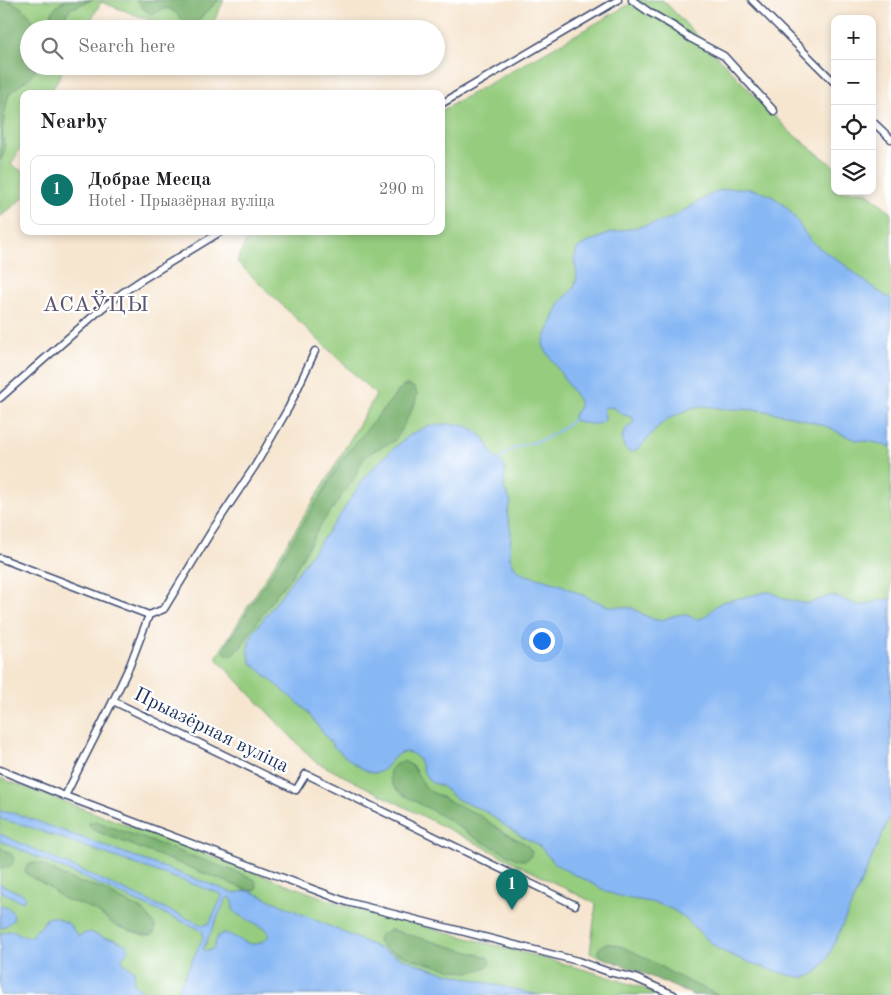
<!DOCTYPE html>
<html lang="en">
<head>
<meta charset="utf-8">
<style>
  body { margin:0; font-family:"Old Standard TT",serif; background:#f6f6f6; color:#202124 }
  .controls { position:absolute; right:15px; top:15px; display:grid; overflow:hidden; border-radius:10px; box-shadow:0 2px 8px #0003 }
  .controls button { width:45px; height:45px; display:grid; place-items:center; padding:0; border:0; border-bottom:1px solid #e0e0e0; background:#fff; color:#202124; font:25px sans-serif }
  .you { position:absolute; left:541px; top:640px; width:18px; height:18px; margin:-12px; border:4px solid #fff; border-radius:50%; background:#1a73e8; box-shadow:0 0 0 8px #1a73e833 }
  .badge { display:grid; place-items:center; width:32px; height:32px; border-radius:50%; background:#0f766e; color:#fff; font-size:16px; font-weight:700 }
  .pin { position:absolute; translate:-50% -41px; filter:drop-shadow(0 1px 2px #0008) }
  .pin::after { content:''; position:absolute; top:26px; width:18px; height:15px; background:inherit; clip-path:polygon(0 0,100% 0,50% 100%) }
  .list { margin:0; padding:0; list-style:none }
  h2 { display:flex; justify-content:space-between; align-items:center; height:65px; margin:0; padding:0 20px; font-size:21px }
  h2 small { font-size:16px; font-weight:400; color:#757577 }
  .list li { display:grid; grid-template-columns:32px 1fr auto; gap:15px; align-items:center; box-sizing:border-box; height:70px; margin:0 10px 10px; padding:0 10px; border:1px solid #e0e0e0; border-radius:10px }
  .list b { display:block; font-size:19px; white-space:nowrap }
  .list p { margin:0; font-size:16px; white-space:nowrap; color:#757577 }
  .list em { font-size:16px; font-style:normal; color:#757577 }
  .icon { flex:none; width:28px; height:28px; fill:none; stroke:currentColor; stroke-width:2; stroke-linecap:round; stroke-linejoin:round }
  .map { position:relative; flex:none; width:891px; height:995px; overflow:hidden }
  .search { position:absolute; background:#fff; box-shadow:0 2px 8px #0003; left:20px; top:20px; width:425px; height:55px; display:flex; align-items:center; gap:12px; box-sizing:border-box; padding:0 18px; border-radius:28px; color:#757577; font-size:19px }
  .panel { position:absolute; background:#fff; box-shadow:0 2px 8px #0003; left:20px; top:90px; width:425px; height:145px; border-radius:10px }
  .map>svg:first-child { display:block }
</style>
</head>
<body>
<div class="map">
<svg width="891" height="995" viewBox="0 0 891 995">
  <rect width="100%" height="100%" fill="#fff"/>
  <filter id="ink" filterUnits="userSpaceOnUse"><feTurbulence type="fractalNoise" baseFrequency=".02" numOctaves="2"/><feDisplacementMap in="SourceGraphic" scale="10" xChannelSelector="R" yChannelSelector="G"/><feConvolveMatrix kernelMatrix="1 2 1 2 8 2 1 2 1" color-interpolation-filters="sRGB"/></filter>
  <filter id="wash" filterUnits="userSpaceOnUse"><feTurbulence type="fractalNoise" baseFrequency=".0096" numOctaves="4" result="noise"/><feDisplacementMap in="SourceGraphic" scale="20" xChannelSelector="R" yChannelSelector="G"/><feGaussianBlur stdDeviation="1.12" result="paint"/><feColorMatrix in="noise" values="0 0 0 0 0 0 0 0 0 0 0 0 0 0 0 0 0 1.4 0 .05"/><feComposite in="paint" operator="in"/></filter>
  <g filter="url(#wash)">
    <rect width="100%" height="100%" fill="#f6e5cf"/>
    <g fill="#95cc7e" stroke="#587e6e">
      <polygon points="0,0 224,0 210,29 174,29 101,2 86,29 29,29 29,66 65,66 50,94 24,94 24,141 11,165 24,172 24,197 0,217"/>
      <polygon points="637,0 663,0 790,132 835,167 835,191 865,191 891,212 891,995 693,995 634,969 590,953 596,904 314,761 216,658 332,471 376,395 237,262 250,231 441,231 441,111"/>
      <polygon points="0,778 343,905 558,962 606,976 648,990 659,995 0,995"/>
    </g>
    <g fill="#78b06d" stroke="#4a7066">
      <path d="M0 0C19 0 29 14 39 29H29V66H38L30 77 9 94 7 101 2 133 5 149 4 153 0 161Z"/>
      <path d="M66 0H92L70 9 61 22 55 23 52 22 50 17C53 9 58 4 66 0Z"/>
      <path d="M136 0H219L202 16 196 24 190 26C182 24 180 15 173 11 162 3 156 18 147 12 143 9 140 3 136 0Z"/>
      <polygon points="408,385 415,388 417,394 415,403 398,436 394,441 373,451 367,455 362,461 355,477 320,526 291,577 272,600 240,648 232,655 228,655 226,654 224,651 227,644 323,492 341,461 400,389 404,386"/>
      <path d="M402 761 408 763 413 767 425 786 430 791 457 805 478 814 503 832 526 844 532 852C530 861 524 861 517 859L475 838 449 820 400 793C388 782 383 769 402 761Z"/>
      <polygon points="95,821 245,875 255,880 257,887 256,890 250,891 93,830 90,827 89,823"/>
      <path d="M0 848C4 850 8 851 11 854 19 863 8 869 0 869Z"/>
      <polygon points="32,863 39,863 46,866 61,875 78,882 94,886 102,889 122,900 138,907 146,913 155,926 155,930 154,933 150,935 144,935 116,926 99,913 90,908 77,903 66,900 61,897 46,885 31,877 26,873 25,869 28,865"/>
      <path d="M392 930 487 957 490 959V964C485 969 476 971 469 972 457 973 392 954 383 947 371 937 384 932 392 930Z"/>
      <path d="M607 943C631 947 650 961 670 972 686 981 703 988 719 995H693L634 969 603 958 598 952C599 946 602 945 607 943Z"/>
    </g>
    <g fill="#88b8f4" stroke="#5274a9" fill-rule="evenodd">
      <path d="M735 188C760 188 781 197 795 218 800 225 804 233 810 240 819 249 831 255 841 262 858 275 872 289 891 299V447L873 442 857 440 841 434 829 427 791 416 760 410 727 409 705 406 695 407 689 409 668 419 660 425 639 448 632 452 628 451 624 447 622 437 625 430 633 423V418L622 414 614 408 607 407 603 410 606 419C597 428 584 423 573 420V416L579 408V401L546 351 543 345 544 340 560 303 573 289 576 282 577 275 574 260 577 249 582 245 610 233 660 222 671 218 715 192 726 189Z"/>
      <path d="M446 424 463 425 470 428 476 431 485 439 493 455 504 466 505 471 504 489 511 502 507 513 511 531 510 557 514 566 523 574 559 584 582 595 608 606 632 608 650 618 656 620H662L673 616 683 614 697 619 703 618 707 615 717 605 723 602 766 592H771L784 599 803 603H810L829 596H834L858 605H864L881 600 891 599V814L831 951C826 962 818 975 806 977 793 980 729 956 717 948 701 936 689 918 671 909 654 900 634 901 616 895 605 892 596 885 586 880 578 876 570 873 562 868 557 865 552 861 548 856 545 852 542 848 538 845 531 840 522 837 515 832 505 826 496 819 487 812 478 807 468 805 459 800 452 797 448 790 441 786 438 784 434 784 431 782 421 775 424 760 413 754 393 745 390 772 375 773 365 774 342 754 334 747L306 710 251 663 248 650 249 642 253 633 338 518 359 486 371 470 393 449 410 435 427 426Z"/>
      <path d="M0 811 17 814 234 893C240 893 244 890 250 891L401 958 438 971 538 995H175L203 938C204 933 201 930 197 928L0 841V834L202 925H206L210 922 221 899 222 896 221 894 23 825 0 819ZM229 897 233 900V909L237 914 266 929C269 932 270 935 266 939 251 953 237 934 223 933L218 936C214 944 216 951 205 951L203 949 205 945 226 899Z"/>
      <polygon points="0,884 24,895 26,898 22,901 18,900 0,891"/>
      <path d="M0 905C19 911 18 922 0 928Z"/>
      <path d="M49 917H55L69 924 78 936 90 932 104 938 114 939 127 945 129 949 122 958V961L126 965 134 970V984L146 995H1L0 992V934C20 925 15 937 30 937L35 931 40 928 46 919Z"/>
    </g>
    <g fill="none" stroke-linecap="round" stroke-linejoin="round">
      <path stroke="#88b8f4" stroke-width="2" d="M499 460C503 457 506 453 511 450 520 443 533 444 544 439 555 435 564 427 573 420"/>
    </g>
  </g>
  <g filter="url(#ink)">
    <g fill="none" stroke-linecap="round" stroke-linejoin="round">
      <g stroke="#3c4a6f" stroke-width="9">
        <g id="minor">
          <polyline points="632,0 649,12 675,27 690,38 724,56 774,111"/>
          <polyline points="752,0 835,83"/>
          <polyline points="441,104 618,0"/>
          <polyline points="872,121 891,139"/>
          <polyline points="315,351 289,407 255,466 211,532 164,609 149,615 130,665 113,701 296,790 306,774 575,905"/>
          <polyline points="0,398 100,310 122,293 143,279 222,231"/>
          <polyline points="0,558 149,615"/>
          <polyline points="0,770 65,796 347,902 578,961 609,972 635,978 674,995"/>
          <polyline points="65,796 113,701"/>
        </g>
      </g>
      <use href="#minor" stroke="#fff" stroke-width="6"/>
    </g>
  </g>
  <g text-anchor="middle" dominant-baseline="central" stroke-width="4.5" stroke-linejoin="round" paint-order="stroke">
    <g font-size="20" fill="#1b2f5e" stroke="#fff">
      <text transform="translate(211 731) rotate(26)">Прыазёрная вуліца</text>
    </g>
    <g font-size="22" letter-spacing="1" fill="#5c5570" stroke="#fff">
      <text x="96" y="305">АСАЎЦЫ</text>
    </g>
  </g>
</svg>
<div class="controls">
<button>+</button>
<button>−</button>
<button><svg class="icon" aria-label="locate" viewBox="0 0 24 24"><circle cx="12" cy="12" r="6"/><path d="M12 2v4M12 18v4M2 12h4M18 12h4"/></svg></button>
<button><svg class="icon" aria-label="layers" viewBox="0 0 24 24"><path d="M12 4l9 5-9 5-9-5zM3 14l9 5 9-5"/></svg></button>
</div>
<div class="you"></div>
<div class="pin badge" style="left:512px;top:910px">1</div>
<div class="search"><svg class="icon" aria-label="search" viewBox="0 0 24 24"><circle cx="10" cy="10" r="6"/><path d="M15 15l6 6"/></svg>Search here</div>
<section class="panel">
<h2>Nearby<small></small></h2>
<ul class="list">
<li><span class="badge">1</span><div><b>Добрае Месца</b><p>Hotel · Прыазёрная вуліца</p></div><em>290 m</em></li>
</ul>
</section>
</div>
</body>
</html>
